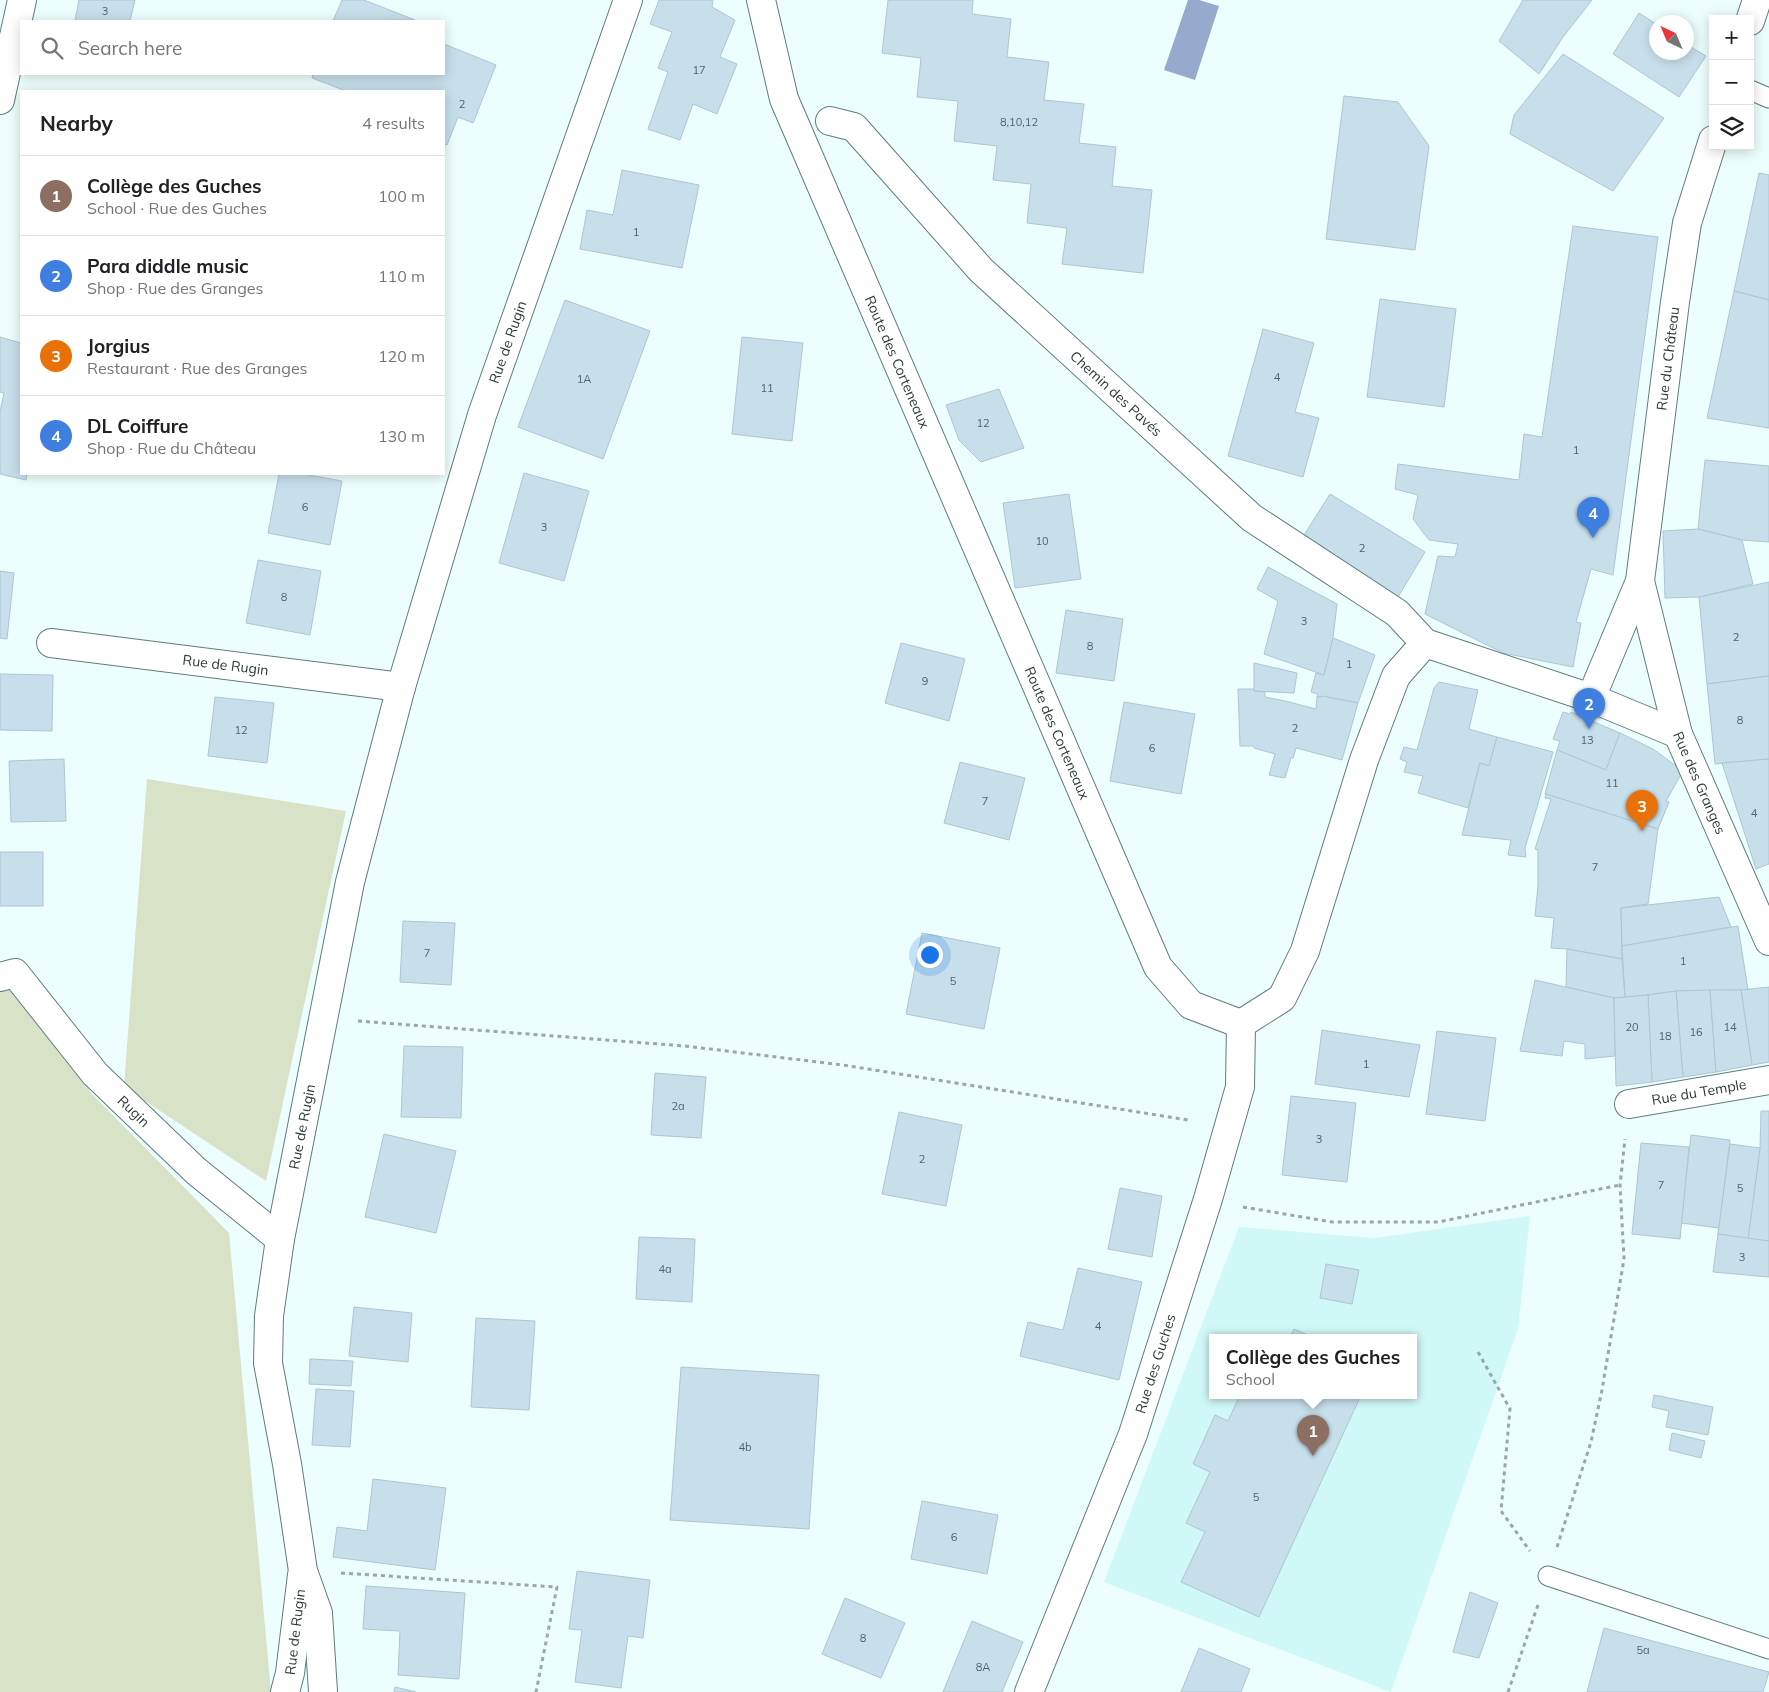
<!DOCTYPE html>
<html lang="en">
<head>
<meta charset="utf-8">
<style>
  body { margin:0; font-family:Mulish,sans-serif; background:#f2f2f2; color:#202124 }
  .controls { position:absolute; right:15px; top:15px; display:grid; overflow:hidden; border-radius:0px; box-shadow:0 2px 12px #0003 }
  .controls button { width:45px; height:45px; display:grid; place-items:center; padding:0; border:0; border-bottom:1px solid #e0e0e0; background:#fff; color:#202124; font:25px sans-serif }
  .compass { position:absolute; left:1649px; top:15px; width:45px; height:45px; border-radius:50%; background:#fff; box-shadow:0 2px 12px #0003; rotate:316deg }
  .you { position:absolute; left:929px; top:954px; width:18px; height:18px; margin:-12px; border:4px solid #fff; border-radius:50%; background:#1a73e8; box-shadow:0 0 0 8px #1a73e833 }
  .badge { display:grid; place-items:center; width:32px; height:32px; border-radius:50%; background:#2563eb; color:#fff; font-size:16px; font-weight:700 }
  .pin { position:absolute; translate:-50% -41px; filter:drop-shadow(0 1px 2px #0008) }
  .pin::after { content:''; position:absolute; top:26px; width:18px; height:15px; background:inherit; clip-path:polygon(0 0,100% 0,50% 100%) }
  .popup { position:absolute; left:1209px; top:1334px; width:208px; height:65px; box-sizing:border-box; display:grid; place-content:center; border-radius:0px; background:#fff; filter:drop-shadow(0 1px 4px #0005); font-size:16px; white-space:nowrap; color:#757577 }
  .popup b { font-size:19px; color:#202124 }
  .popup::after { content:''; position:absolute; left:50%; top:100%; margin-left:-10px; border:10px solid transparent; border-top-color:#fff }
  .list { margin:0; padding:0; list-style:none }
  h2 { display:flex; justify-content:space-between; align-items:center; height:65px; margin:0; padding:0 20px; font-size:21px }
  h2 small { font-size:16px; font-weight:400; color:#757577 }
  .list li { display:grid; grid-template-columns:32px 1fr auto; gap:15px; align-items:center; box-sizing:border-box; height:80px; padding:0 20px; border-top:1px solid #e0e0e0 }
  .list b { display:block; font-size:19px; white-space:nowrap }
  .list p { margin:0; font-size:16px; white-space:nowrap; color:#757577 }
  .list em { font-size:16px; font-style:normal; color:#757577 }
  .icon { flex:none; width:28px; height:28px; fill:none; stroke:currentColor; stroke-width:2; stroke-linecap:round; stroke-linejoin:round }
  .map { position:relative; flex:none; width:1769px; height:1692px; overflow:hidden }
  .search { position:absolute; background:#fff; box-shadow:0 2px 12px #0003; left:20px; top:20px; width:425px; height:55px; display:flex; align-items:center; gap:12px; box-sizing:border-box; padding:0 18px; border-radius:0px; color:#757577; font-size:19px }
  .panel { position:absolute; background:#fff; box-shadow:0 2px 12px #0003; left:20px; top:90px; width:425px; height:385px; border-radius:0px }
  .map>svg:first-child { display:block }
</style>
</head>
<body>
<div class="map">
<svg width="1769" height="1692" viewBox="0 0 1769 1692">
  <rect width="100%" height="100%" fill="#ecfefd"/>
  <path fill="#d0f8f6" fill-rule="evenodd" d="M1530 1216 1518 1329 1391 1692 1104 1582 1239 1227 1375 1238ZM1213 1337H1413V1395H1213Z"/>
  <g fill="#d7e2c7">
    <polygon points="147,779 346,811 266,1181 124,1087"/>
    <polygon points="0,977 92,1094 229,1233 271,1692 0,1692"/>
  </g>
  <polygon fill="#96aacd" points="1188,0 1199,0 1219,6 1195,80 1164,70"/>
  <g fill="#c6dfeb" stroke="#adc6d1">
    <polygon points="79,0 135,0 130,21 75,21"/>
    <polygon points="342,0 364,0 415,20 333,21"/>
    <polygon points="659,0 713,0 712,7 735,20 720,57 737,64 717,114 693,104 680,140 648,129 668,72 658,68 672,32 650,24"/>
    <polygon points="888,0 973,0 972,14 1011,19 1007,57 1049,62 1044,100 1084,104 1079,143 1116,147 1112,186 1152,190 1143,273 1062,264 1067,228 1027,223 1031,184 993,180 997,146 954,141 958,101 917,97 921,58 882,53"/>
    <polygon points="1523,0 1592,0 1563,37 1539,74 1499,41"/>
    <polygon points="1639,13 1656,24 1656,52 1686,52 1686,44 1706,56 1679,97 1613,54"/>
    <polygon points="444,44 496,65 473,123 458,117 447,145 444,144 444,91 346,91 312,78 313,74 444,74"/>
    <polygon points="1563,54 1664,118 1613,191 1510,134 1514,115"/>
    <polygon points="1344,96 1398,102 1429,146 1415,250 1326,239"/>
    <polygon points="622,170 699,185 682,268 580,249 587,210 613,215"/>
    <polygon points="1759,173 1769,175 1769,300 1734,291"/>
    <polygon points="1573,226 1658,237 1613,575 1591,569 1576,622 1581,623 1573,667 1503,653 1425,614 1438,556 1455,557 1458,544 1429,540 1413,519 1418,495 1395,489 1398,464 1519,480 1524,434 1542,437"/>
    <polygon points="1734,291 1769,300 1769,428 1707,418"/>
    <polygon points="1380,299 1456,309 1444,407 1367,397"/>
    <polygon points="565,300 650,331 603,459 518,427"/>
    <polygon points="1263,329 1314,343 1295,412 1319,418 1303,477 1228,456"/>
    <polygon points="0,337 21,343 21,474 27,474 26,480 0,474 0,412 4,393 0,392"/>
    <polygon points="742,337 803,343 792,441 732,434"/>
    <polygon points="999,389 1024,448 981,462 959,440 946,405"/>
    <polygon points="1705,460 1769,466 1769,542 1742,540 1698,529"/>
    <polygon points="524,473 589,491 564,581 499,563"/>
    <polygon points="279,474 303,474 342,481 330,545 268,533"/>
    <polygon points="1069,494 1081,579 1015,588 1003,503"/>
    <polygon points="1330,494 1425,552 1395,602 1299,543"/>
    <polygon points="1698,529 1742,540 1753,584 1699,597 1665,598 1663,531"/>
    <polygon points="258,560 321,571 310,635 246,623"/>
    <polygon points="1268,567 1337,604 1333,638 1324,675 1264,654 1278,601 1257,589"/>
    <polygon points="0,571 14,573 7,639 0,638"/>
    <polygon points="1769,582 1769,676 1707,684 1699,597"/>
    <polygon points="1066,610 1123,619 1114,681 1056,673"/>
    <polygon points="1333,638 1375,655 1358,703 1322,696 1321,697 1317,697 1318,694 1311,692 1316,673 1324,675"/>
    <polygon points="901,643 965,659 949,721 885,703"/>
    <polygon points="1254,663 1297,673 1294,693 1254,691"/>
    <polygon points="0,674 53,675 52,731 0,730"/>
    <polygon points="1769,676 1769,759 1715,764 1707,684"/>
    <polygon points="1439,682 1478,690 1469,729 1497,737 1489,766 1480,763 1468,808 1418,793 1423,776 1404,772 1407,762 1400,759 1404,747 1417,750 1434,688"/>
    <polygon points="1238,689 1254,689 1254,691 1265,692 1265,697 1285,701 1316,709 1317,697 1321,697 1322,696 1358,703 1342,760 1296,748 1293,758 1291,758 1285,778 1269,775 1275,754 1254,748 1254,746 1240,746"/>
    <polygon points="215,697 274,703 267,763 208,756"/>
    <polygon points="1124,702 1195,714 1181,794 1110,781"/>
    <polygon points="1563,712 1570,714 1571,712 1620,733 1606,770 1557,750 1560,741 1553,739"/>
    <polygon points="1620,733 1653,749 1683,771 1666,801 1669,802 1658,829 1545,794 1557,750 1606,770"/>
    <polygon points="1497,737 1553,752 1525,848 1526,857 1508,855 1511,840 1462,835 1480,763 1489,766"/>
    <polygon points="64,759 66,821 11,822 9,761"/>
    <polygon points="1769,759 1769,864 1756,869 1722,763"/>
    <polygon points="960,762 1025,778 1009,840 944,823"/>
    <polygon points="1546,794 1658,829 1648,904 1621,908 1622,959 1567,949 1551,948 1554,918 1535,916 1538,885 1538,850 1535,849 1551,799 1545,798"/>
    <rect x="0" y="852" width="43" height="54"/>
    <polygon points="1719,897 1731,927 1622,946 1621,908"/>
    <polygon points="403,921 455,923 451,985 400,982"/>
    <polygon points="1738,926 1748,990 1676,991 1625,998 1622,946"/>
    <polygon points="922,933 1000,948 984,1029 906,1014"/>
    <polygon points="1567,949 1622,959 1625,998 1614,998 1566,987"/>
    <polygon points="1535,980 1614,998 1615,1056 1585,1059 1585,1044 1564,1041 1562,1056 1520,1051"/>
    <polygon points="1769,987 1769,1062 1752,1065 1741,990"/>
    <polygon points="1710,990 1716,1072 1683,1077 1676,991"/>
    <polygon points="1710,990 1741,990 1752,1065 1716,1072"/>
    <polygon points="1676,991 1683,1077 1652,1082 1648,995"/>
    <polygon points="1648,995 1652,1082 1616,1086 1614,998"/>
    <polygon points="1322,1030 1420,1045 1409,1097 1315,1084"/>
    <polygon points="1437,1031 1496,1038 1485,1121 1426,1114"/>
    <polygon points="404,1046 463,1047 461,1118 401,1117"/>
    <polygon points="655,1073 706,1077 701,1138 651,1135"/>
    <polygon points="1291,1096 1356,1103 1347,1182 1282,1175"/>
    <polygon points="1761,1111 1769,1111 1769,1241 1748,1239 1760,1148"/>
    <polygon points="899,1112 962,1125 946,1206 882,1194"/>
    <polygon points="384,1134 456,1151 436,1233 365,1217"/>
    <polygon points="1691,1135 1730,1140 1719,1228 1681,1223"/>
    <polygon points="1641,1143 1689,1147 1680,1239 1632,1234"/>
    <polygon points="1730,1144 1760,1148 1748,1239 1718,1234"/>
    <polygon points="1120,1188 1162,1196 1152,1257 1108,1249"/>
    <polygon points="1718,1234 1769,1241 1769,1277 1713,1272"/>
    <polygon points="639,1237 695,1239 692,1302 636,1299"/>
    <polygon points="1326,1264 1359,1270 1352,1304 1320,1298"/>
    <polygon points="1078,1268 1142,1282 1119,1380 1020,1356 1028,1322 1063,1330"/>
    <polygon points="354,1307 412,1313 408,1362 349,1356"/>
    <polygon points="476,1318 535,1321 529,1410 471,1407"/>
    <polygon points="1294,1329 1313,1337 1290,1337"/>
    <polygon points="310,1359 353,1361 351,1386 309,1384"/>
    <polygon points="681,1367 819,1375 809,1529 670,1520"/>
    <polygon points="316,1389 354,1391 350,1447 312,1445"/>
    <polygon points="1240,1395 1361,1395 1259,1617 1181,1582 1205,1532 1186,1523 1210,1472 1193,1464 1215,1415 1228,1421"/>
    <polygon points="1654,1395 1713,1407 1708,1435 1666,1427 1669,1411 1652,1407"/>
    <polygon points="1672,1433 1705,1441 1701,1458 1669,1450"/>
    <polygon points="373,1479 446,1488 435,1570 333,1557 337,1527 367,1531"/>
    <polygon points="922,1501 998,1515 987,1574 911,1559"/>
    <polygon points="577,1571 650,1580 643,1638 628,1636 621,1688 575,1682 582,1630 569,1629"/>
    <polygon points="366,1586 465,1593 459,1679 398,1675 400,1631 363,1629"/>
    <polygon points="1470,1592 1498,1603 1479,1658 1453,1652"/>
    <polygon points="845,1598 905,1623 881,1678 822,1654"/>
    <polygon points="972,1621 1023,1642 1002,1692 943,1692"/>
    <polygon points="1604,1628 1769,1672 1763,1692 1587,1692"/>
    <polygon points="1199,1648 1250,1669 1241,1692 1181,1692"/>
    <polygon points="395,1687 416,1692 394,1692"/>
  </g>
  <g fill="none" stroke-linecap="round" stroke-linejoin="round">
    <g stroke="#607c7b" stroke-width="21">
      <g id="service">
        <polyline points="1750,90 1769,98"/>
        <polyline points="1548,1576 1769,1649"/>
      </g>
    </g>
    <g stroke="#607c7b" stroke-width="30">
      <g id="minor">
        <path id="s1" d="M761 0 784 99 1158 967 1191 1005 1241 1024"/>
        <polyline points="1750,21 1757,0"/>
        <polyline points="0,100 22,0"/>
        <path id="s2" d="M830 121 854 127 981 270 1252 518 1397 613 1425 643 1591 698 1678 734"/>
        <path id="s3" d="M1640 581 1678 734 1769 941"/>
        <path id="s4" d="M51 643 401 687"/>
        <path id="s5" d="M1591 698 1640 581 1675 302 1687 223 1713 140"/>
        <path id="s6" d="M0 977 15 973 95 1074 196 1171 280 1239"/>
        <polyline points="1241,1024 1282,998 1305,951 1364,760 1396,676 1425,643"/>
        <path id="s7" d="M1629 1104 1769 1080"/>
        <path id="s8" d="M285 1692 290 1673 302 1575"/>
        <path id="s9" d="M323 1692 318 1613 303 1571 287 1464 268 1363 269 1316 280 1239 350 882 401 687 482 415 628 0"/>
        <path id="s10" d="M1029 1692 1133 1434 1208 1199 1240 1087 1241 1024"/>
      </g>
    </g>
    <g stroke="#98a7a7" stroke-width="3" stroke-dasharray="4 4" stroke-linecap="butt">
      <polyline points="358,1021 685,1046 843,1065 1188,1120"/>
      <polyline points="1243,1207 1332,1222 1438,1222 1620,1185"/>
      <polyline points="1478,1352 1510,1409 1501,1511 1530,1551"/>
      <polyline points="1557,1547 1591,1442 1602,1390 1624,1259 1620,1185 1625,1139"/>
      <polyline points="341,1573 557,1587 536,1692"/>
      <polyline points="1508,1692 1538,1605"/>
    </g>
    <use href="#service" stroke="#fff" stroke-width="19"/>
    <use href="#minor" stroke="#fff" stroke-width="28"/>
  </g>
  <g text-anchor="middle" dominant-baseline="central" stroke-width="4" stroke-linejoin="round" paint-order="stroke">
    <g font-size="11" fill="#536266">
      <text x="105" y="11">3</text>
      <text x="699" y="70">17</text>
      <text x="462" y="104">2</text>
      <text x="1019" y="122">8,10,12</text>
      <text x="636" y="232">1</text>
      <text x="1277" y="377">4</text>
      <text x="584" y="379">1A</text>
      <text x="767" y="388">11</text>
      <text x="983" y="423">12</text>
      <text x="1576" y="450">1</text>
      <text x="305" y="507">6</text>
      <text x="544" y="527">3</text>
      <text x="1042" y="541">10</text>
      <text x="1362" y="548">2</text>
      <text x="284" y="597">8</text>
      <text x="1304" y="621">3</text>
      <text x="1736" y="637">2</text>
      <text x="1090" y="646">8</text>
      <text x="1349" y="664">1</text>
      <text x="925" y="681">9</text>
      <text x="1740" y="720">8</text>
      <text x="1295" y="728">2</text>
      <text x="241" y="730">12</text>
      <text x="1587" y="740">13</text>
      <text x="1152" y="748">6</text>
      <text x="1612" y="783">11</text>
      <text x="985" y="801">7</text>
      <text x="1754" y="813">4</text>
      <text x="1595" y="867">7</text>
      <text x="427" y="953">7</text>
      <text x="1683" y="961">1</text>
      <text x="953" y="981">5</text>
      <text x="1632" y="1027">20</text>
      <text x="1730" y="1027">14</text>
      <text x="1696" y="1032">16</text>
      <text x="1665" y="1036">18</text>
      <text x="1366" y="1064">1</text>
      <text x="678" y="1106">2a</text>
      <text x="1319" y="1139">3</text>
      <text x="922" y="1159">2</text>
      <text x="1661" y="1185">7</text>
      <text x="1740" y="1188">5</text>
      <text x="1742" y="1257">3</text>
      <text x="665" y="1269">4a</text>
      <text x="1098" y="1326">4</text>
      <text x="745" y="1447">4b</text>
      <text x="1256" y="1497">5</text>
      <text x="954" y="1537">6</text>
      <text x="863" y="1638">8</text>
      <text x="1643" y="1650">5a</text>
      <text x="983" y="1667">8A</text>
    </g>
    <g font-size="14" fill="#2d3939" stroke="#fff">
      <text stroke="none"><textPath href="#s9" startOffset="1386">Rue de Rugin</textPath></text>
      <text stroke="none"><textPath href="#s5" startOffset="351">Rue du Château</textPath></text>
      <text stroke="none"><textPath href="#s1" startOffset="388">Route des Corteneaux</textPath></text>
      <text stroke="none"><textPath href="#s2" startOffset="399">Chemin des Pavés</textPath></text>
      <text stroke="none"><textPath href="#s4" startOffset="176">Rue de Rugin</textPath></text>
      <text stroke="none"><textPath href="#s1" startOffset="792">Route des Corteneaux</textPath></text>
      <text stroke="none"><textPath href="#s3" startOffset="211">Rue des Granges</textPath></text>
      <text stroke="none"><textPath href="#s7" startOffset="71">Rue du Temple</textPath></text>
      <text stroke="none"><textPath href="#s6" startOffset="198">Rugin</textPath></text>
      <text stroke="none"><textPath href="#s9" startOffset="574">Rue de Rugin</textPath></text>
      <text stroke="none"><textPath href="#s10" startOffset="352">Rue des Guches</textPath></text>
      <text stroke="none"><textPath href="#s8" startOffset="61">Rue de Rugin</textPath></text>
    </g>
  </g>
</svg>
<div class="controls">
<button>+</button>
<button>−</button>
<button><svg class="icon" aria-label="layers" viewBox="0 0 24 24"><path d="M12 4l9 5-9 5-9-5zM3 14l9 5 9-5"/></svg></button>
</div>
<svg class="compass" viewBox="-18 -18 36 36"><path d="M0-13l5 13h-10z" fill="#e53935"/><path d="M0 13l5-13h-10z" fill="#757577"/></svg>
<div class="you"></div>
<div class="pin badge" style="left:1313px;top:1456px;background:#8d6e63">1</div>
<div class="popup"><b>Collège des Guches</b>School</div>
<div class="pin badge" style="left:1589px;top:729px;background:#3f7fe0">2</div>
<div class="pin badge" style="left:1642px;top:831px;background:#e8710a">3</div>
<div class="pin badge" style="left:1593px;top:538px;background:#3f7fe0">4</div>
<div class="search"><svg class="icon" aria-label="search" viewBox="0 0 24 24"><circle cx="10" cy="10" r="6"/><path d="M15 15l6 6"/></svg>Search here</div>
<section class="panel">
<h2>Nearby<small>4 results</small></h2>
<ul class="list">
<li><span class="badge" style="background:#8d6e63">1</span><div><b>Collège des Guches</b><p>School · Rue des Guches</p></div><em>100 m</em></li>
<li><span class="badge" style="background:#3f7fe0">2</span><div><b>Para diddle music</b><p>Shop · Rue des Granges</p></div><em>110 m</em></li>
<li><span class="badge" style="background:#e8710a">3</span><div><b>Jorgius</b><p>Restaurant · Rue des Granges</p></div><em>120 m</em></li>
<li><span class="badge" style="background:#3f7fe0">4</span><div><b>DL Coiffure</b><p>Shop · Rue du Château</p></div><em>130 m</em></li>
</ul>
</section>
</div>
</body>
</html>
